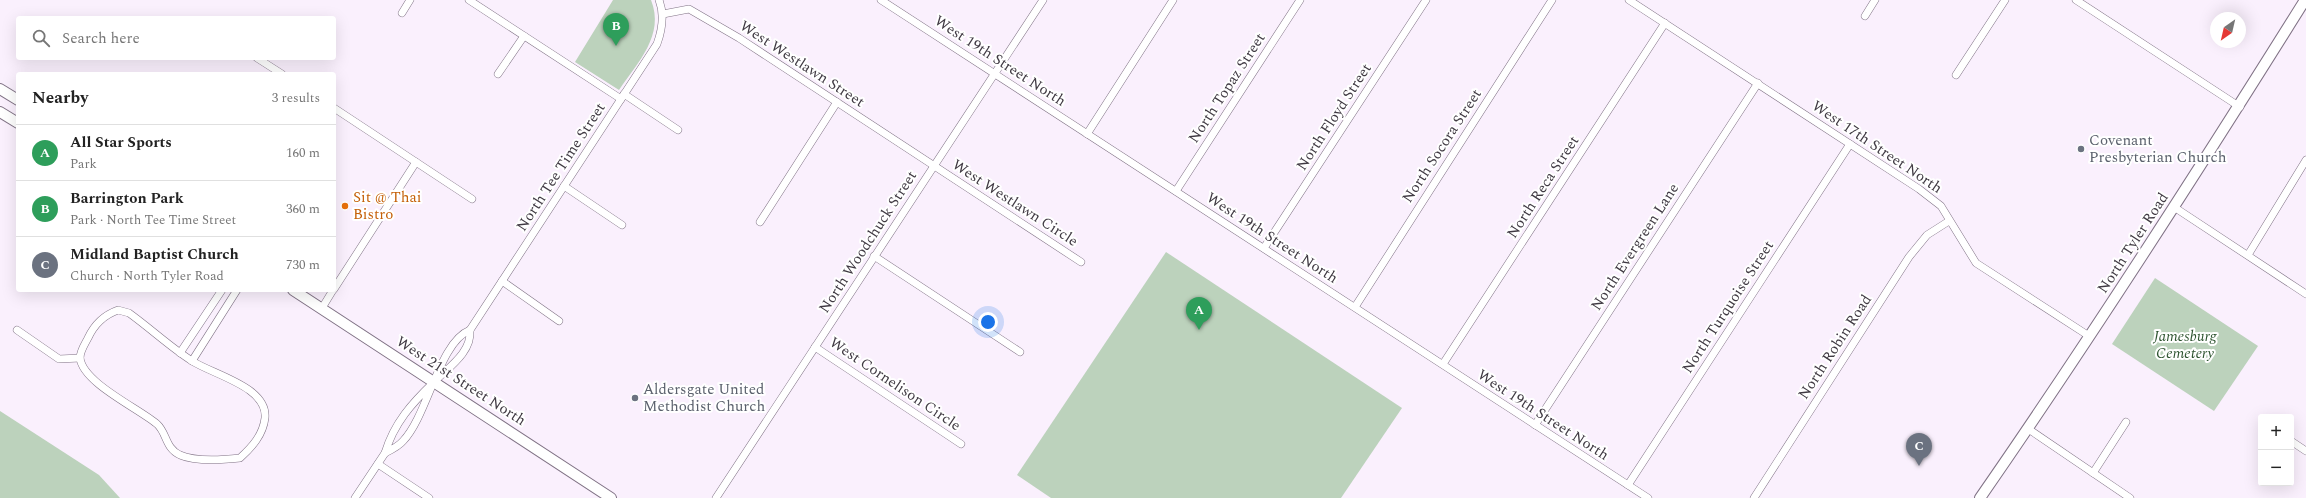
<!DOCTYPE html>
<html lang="en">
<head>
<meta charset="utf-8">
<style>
  body { margin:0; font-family:Spectral,serif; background:#f6f6f6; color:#222 }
  .controls { position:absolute; right:12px; bottom:12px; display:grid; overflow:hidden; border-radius:4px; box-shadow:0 4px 16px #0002 }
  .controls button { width:36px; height:36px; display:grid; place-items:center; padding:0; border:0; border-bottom:1px solid #e0e0e0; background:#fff; color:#222; font:20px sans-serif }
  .compass { position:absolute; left:2210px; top:12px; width:36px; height:36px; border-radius:50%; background:#fff; box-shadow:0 4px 16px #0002; rotate:214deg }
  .you { position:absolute; left:988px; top:322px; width:14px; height:14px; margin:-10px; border:3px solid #fff; border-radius:50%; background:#1a73e8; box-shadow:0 0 0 6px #1a73e833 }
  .badge { display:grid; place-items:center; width:26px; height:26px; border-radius:50%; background:#0b8043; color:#fff; font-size:13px; font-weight:700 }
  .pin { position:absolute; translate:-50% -33px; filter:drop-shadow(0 1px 2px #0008) }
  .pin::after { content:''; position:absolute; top:21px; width:14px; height:12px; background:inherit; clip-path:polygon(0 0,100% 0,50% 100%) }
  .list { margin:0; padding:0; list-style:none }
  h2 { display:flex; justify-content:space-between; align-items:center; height:52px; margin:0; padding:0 16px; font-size:17px }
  h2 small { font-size:13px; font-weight:400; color:#767676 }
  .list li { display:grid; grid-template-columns:26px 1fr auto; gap:12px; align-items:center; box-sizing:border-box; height:56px; padding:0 16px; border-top:1px solid #e0e0e0 }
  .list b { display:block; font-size:15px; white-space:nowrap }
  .list p { margin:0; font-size:13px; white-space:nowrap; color:#767676 }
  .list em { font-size:13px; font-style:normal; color:#767676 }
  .icon { flex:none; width:22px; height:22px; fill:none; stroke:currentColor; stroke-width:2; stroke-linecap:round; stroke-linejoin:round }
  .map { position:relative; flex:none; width:2306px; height:498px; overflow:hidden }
  .search { position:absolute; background:#fff; box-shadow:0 4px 16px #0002; left:16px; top:16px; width:320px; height:44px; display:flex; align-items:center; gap:10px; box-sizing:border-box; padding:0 14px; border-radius:4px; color:#767676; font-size:15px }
  .panel { position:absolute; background:#fff; box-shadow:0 4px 16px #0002; left:16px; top:72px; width:320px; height:220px; border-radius:4px }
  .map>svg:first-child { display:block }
</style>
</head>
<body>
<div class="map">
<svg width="2306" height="498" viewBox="0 0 2306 498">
  <rect width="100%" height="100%" fill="#faf0fd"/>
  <g fill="#bcd2bc">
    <path d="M613 0H651C665 35 638 62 619 90L575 62Z"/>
    <polygon points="1166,252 1402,408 1341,498 1051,498 1017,475"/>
    <polygon points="2155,278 2258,346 2214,411 2112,344"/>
    <polygon points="0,411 99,475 120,498 0,498"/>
  </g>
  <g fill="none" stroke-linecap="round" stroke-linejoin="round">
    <g stroke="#817386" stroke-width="8">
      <g id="street">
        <polyline points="469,0 621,99"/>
        <polyline points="881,0 1648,498"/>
        <polyline points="1629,0 1919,189 1941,206 1976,263 2089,336"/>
        <polyline points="2076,0 2240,107"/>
        <polyline points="402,13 410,0"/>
        <polyline points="663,14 689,9 739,38 1081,262"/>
        <polyline points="1865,16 1875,0"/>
        <polyline points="257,58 282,74"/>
        <polyline points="498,74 524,36"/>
        <polyline points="1956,75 2005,0"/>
        <polyline points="624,94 678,130"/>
        <polyline points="334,108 472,199"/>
        <polyline points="1087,134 1173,0"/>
        <polyline points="564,186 622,225"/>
        <polyline points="1176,191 1300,0"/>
        <polyline points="2174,207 2306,294"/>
        <polyline points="760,222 837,102"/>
        <polyline points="1264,248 1426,0"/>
        <polyline points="2248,255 2306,160"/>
        <polyline points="874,256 1020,352"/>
        <polyline points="502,281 559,321"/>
        <polyline points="334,289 416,162"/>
        <polyline points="1355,307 1552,0"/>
        <polyline points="322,308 333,290"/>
        <path d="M118 310 129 313C150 328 170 347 192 361 214 375 268 387 265 418 263 435 252 447 240 458 222 460 196 462 180 455 165 448 167 433 157 424 138 408 83 383 80 358 80 351 85 344 88 338 94 325 104 315 118 310Z"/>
        <polyline points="17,330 59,359 80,358"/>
        <path d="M470 330 657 44C662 30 665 15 659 0"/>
        <polyline points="815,347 961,444"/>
        <polyline points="180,353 222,290"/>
        <polyline points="192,361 237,290"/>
        <polyline points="1443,364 1665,23"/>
        <path d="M434 382C449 367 472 352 470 330 439 342 428 415 403 441 399 446 391 450 385 453 394 423 412 403 434 382"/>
        <polyline points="1535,425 1758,83"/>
        <polyline points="2027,428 2130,498"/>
        <polyline points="2291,441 2306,451"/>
        <polyline points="378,464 429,498"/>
        <polyline points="2093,473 2126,422"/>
        <polyline points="1628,485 1850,144"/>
        <polyline points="355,498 385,453"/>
        <polyline points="716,498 1043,0"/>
        <polyline points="1754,498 1909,257 1927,235 1949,221"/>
      </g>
    </g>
    <g stroke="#817386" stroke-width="12">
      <g id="secondary">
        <polyline points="0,89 18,100"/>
        <polyline points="0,112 18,123"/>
        <polyline points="293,290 611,498"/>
        <path d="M1980 498C2093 335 2200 168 2305 0"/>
      </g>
    </g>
    <use href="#street" stroke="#fff" stroke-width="7"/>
    <use href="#secondary" stroke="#fff" stroke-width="10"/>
  </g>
  <g fill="#6b7280" stroke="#fff" stroke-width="1.5">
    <circle cx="2081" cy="149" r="4"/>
    <circle cx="635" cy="398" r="4"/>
  </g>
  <circle fill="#e8710a" stroke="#fff" stroke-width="1.5" cx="345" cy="206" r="4"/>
  <g text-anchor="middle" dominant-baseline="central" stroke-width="4" stroke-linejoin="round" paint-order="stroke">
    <g font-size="15" fill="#403a43" stroke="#fff">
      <text transform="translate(1000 61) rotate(33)">West 19th Street North</text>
      <text transform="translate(802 64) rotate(33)">West Westlawn Street</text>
      <text transform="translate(1227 88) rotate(-57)">North Topaz Street</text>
      <text transform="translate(1334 117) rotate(-57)">North Floyd Street</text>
      <text transform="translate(1442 146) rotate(-57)">North Socora Street</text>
      <text transform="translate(1877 147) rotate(34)">West 17th Street North</text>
      <text transform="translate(561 167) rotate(-57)">North Tee Time Street</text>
      <text transform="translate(1543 187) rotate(-57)">North Reca Street</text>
      <text transform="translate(1015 203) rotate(33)">West Westlawn Circle</text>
      <text transform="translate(1272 238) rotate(33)">West 19th Street North</text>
      <text transform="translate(868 242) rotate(-57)">North Woodchuck Street</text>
      <text transform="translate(2133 243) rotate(-57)">North Tyler Road</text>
      <text transform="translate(1635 247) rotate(-57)">North Evergreen Lane</text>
      <text transform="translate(1728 307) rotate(-57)">North Turquoise Street</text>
      <text transform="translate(1835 347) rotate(-57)">North Robin Road</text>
      <text transform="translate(461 381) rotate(33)">West 21st Street North</text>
      <text transform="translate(895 384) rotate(34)">West Cornelison Circle</text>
      <text transform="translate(1543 415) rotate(33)">West 19th Street North</text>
    </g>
    <g font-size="15" fill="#5b616d" stroke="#fff" text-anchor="start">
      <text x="2089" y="140">Covenant<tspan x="2089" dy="17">Presbyterian Church</tspan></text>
      <text x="643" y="389">Aldersgate United<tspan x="643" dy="17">Methodist Church</tspan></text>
    </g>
    <g font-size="15" fill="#c56008" stroke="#fff" text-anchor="start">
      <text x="353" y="197">Sit @ Thai<tspan x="353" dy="17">Bistro</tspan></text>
    </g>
    <g font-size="15" font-style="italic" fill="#2e5430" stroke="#fff">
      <text x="2185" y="336">Jamesburg<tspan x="2185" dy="17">Cemetery</tspan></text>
    </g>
  </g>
</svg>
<div class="controls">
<button>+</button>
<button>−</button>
</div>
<svg class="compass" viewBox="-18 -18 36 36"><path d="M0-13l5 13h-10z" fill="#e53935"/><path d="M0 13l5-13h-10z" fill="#767676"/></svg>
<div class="you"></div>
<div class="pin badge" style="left:1199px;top:330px;background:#2e9e5b">A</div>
<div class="pin badge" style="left:616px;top:46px;background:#2e9e5b">B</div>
<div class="pin badge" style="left:1919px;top:466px;background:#6b7280">C</div>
<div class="search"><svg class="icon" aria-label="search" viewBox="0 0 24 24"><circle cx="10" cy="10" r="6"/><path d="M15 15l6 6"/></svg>Search here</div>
<section class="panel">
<h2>Nearby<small>3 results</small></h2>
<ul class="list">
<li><span class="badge" style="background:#2e9e5b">A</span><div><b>All Star Sports</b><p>Park</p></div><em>160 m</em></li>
<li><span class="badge" style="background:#2e9e5b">B</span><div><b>Barrington Park</b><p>Park · North Tee Time Street</p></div><em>360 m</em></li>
<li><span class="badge" style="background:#6b7280">C</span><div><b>Midland Baptist Church</b><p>Church · North Tyler Road</p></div><em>730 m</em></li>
</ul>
</section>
</div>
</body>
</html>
